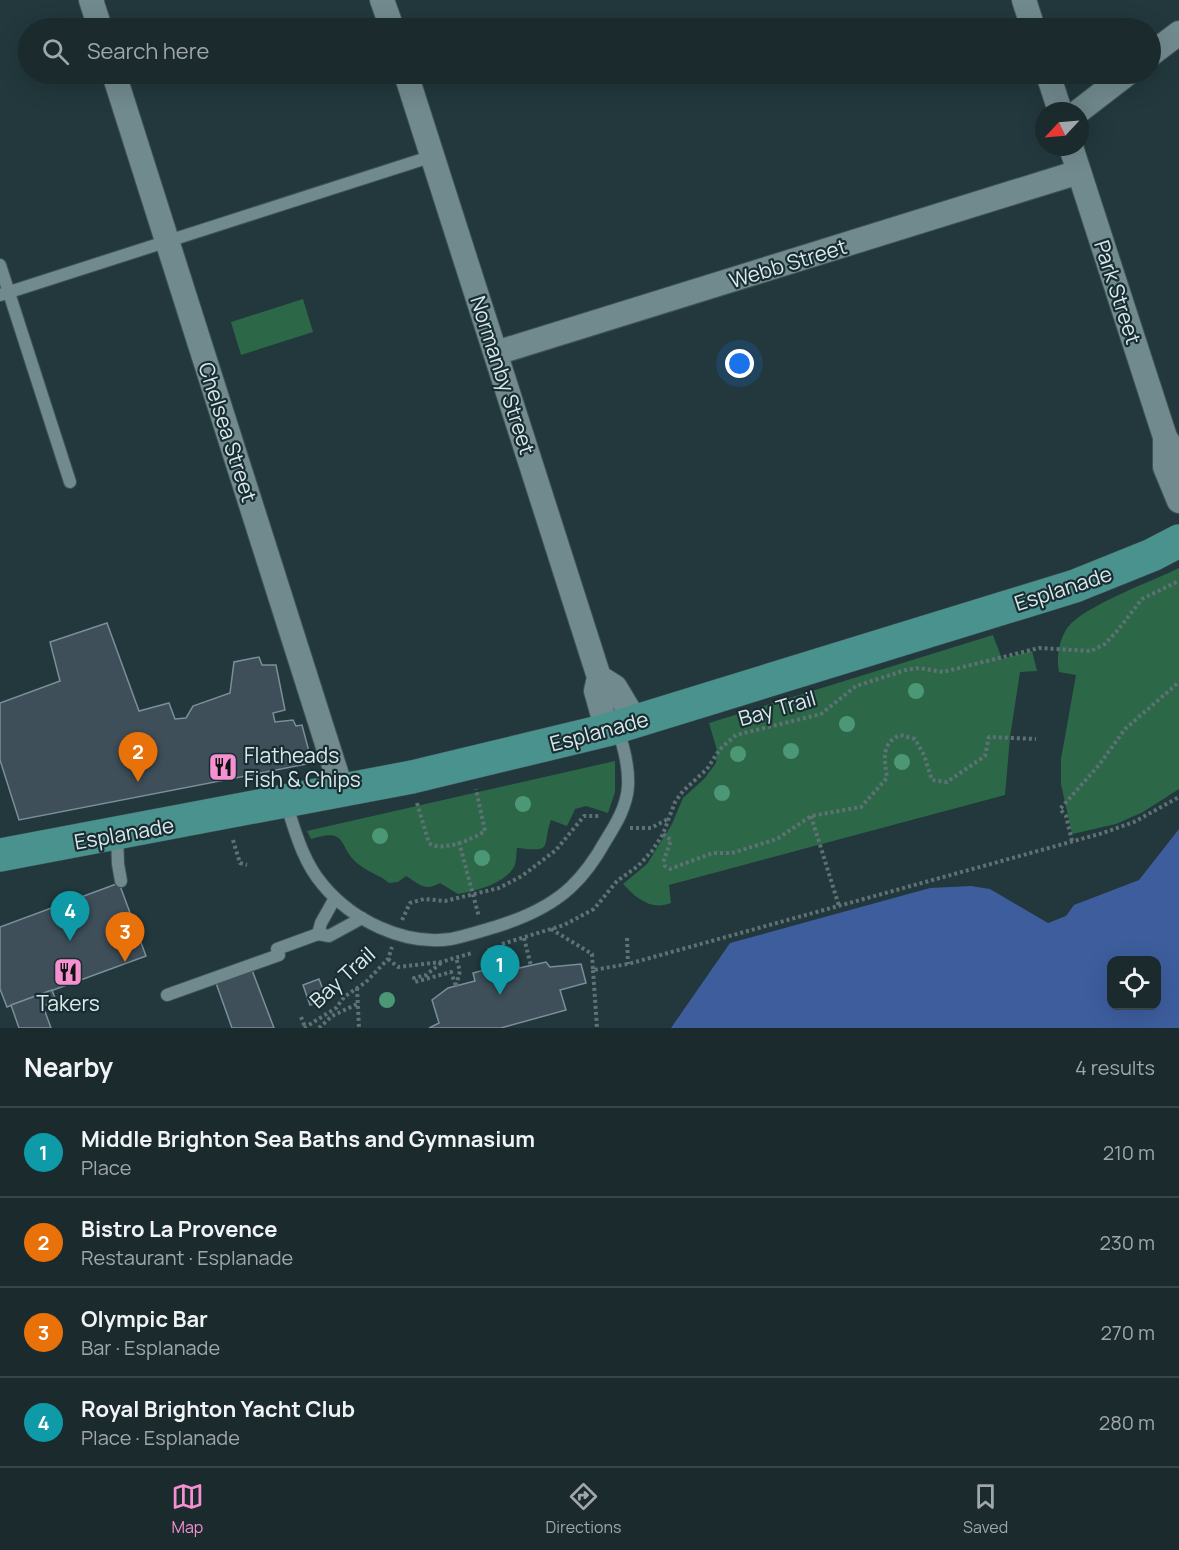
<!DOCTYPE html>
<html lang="en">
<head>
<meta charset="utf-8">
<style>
  body { margin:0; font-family:Manrope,sans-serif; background:#233235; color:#f1f3f6 }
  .controls { position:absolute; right:18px; bottom:18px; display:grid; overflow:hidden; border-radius:12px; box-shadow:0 6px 24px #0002 }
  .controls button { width:54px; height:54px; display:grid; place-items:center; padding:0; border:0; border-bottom:2px solid #384649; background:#1a2a2d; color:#f1f3f6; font:30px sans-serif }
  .compass { position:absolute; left:1035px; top:102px; width:54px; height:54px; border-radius:50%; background:#1a2a2d; box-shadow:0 6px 24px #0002; rotate:244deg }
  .you { position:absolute; left:740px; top:364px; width:21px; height:21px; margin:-15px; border:4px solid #fff; border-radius:50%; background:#1a73e8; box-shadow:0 0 0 9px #1a73e833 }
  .badge { display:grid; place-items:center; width:39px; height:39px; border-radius:50%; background:#f590d1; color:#fff; font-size:20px; font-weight:700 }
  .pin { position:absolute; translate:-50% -50px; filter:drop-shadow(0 2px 3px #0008) }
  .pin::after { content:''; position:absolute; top:32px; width:21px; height:18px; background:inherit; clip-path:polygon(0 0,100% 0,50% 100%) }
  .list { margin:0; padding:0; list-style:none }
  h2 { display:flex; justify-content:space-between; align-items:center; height:78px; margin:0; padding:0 24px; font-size:26px }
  h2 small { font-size:20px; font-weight:400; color:#9fa7aa }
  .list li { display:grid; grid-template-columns:39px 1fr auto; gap:18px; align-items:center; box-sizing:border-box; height:90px; padding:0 24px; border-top:2px solid #384649 }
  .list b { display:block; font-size:22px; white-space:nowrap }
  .list p { margin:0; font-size:20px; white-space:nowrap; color:#9fa7aa }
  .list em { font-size:20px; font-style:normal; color:#9fa7aa }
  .icon { flex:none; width:33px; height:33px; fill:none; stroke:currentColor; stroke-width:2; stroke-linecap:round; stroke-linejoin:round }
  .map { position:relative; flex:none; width:1179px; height:1028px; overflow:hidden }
  .search { position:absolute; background:#1a2a2d; box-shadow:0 6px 24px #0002; left:18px; right:18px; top:18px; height:66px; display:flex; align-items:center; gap:15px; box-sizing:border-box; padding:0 21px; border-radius:33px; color:#9fa7aa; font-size:22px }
  .sheet { height:438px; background:#1a2a2d }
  nav { display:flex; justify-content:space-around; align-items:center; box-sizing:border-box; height:84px; border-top:2px solid #384649; background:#1a2a2d; font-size:16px; color:#9fa7aa }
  nav a { display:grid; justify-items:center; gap:3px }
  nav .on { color:#f590d1 }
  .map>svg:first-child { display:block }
</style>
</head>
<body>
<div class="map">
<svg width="1179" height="1028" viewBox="0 0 1179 1028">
  <rect width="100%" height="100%" fill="#22383c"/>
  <g fill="#2c6848">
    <polygon points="303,299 313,332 241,355 231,322"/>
    <path d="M1179 568V789L1143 812 1116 824 1072 834 1061 784V759L1076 675 1059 672C1056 658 1059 639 1068 627 1084 606 1153 581 1179 568Z"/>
    <path d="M993 635 1002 659 1032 651 1037 671 1020 672 1010 737 1005 795 669 885 671 903C651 911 636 898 623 884L647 864 672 824 683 798 704 779 716 763 717 750 709 723Z"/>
    <path d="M615 761V792L608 813 586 806 575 809 567 826 551 820C541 848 555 852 517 848 516 853 517 861 514 867 504 884 476 891 458 894L440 883C424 892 420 884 406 876L398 882 389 883C380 875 370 873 361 866 336 849 351 826 311 839L307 831Z"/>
  </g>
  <path fill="#3d5d9d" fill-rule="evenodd" d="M1179 829V1028H671L730 943 930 888 971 886 990 889 1048 923 1066 916 1074 905 1139 880ZM1112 960H1156V1005H1112Z"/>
  <g fill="#3e4f5a" stroke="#7b8e9b" stroke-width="1.5">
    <polygon points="107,623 139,711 169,703 175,719 186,718 193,706 230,693 234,662 259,657 262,665 276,665 285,710 273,713 275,722 293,720 296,726 302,725 312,763 19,820 0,760 0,703 60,681 50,642"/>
    <polygon points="119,883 146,956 7,1007 0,989 0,927"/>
    <polygon points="517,961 519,968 546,962 550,967 581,964 586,983 560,990 566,1010 501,1028 429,1028 439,1023 432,1000 448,988 475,981 473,973"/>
    <polygon points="252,970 274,1028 232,1028 216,983"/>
    <polygon points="319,979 327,1000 310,1005 303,985"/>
    <polygon points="52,990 56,1001 43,1006 51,1028 19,1028 11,1005"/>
  </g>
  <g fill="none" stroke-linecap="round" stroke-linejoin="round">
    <g stroke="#405457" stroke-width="14">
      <g id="service">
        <polyline points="0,265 70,482"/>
        <polyline points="0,295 433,156"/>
        <path d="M286 803C295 831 303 862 323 885 352 920 404 946 451 939 466 936 481 931 495 927 521 919 551 906 571 887 586 873 596 858 606 840 616 824 627 806 628 786 629 766 624 747 617 728"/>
        <polyline points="117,835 118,864 121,881"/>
        <polyline points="318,934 321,923 335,898"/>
        <polyline points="277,949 318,934 329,936 362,918"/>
        <polyline points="167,995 279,955"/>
      </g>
    </g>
    <g stroke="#405457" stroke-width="26">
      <g id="minor">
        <polyline points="91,0 100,28"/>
        <polyline points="382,0 392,28"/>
        <polyline points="1024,0 1033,28"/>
        <polyline points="1150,55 1179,33"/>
        <polyline points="114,74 342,791"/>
        <polyline points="406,74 599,677 596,691 607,730"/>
        <polyline points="1048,74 1060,111"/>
        <polyline points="1079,111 1127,74"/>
        <polyline points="1071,147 1165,437 1179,460"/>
        <polyline points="496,353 1079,172"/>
        <polyline points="1165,440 1165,467 1179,501"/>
        <polyline points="599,677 615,687 636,722"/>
      </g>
    </g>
    <g stroke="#405457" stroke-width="34">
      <polyline id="primary" points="0,855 412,777 607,730 1075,586 1152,555 1179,541"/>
    </g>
    <g stroke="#5e7174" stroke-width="4" stroke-dasharray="3 3" stroke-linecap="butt">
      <path d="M417 803 429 843C441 853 473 839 485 831L476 789"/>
      <polyline points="811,816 839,906"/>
      <polyline points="630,828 651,828 668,819"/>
      <path d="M663 834 671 840 664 860 665 866 670 869 713 853H732L777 839 811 816 861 807 887 778C885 760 880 744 900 735L915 739 924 755 932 780 947 782 985 756 989 737 1036 739"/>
      <polyline points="233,840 240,863 247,865"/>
      <polyline points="1072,841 1066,816 1060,809 1099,765 1125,729 1179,682"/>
      <polyline points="459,842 479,917"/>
      <polyline points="402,920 410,903 424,899 445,901 499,888 522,876 556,850 584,816 601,816"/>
      <polyline points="551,929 592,954 593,970 628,964 1103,833 1134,822 1179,797"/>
      <polyline points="524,938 531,966"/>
      <polyline points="627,938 628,964"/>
      <polyline points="502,944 564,925 594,909 617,881 638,866 652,851 663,834 675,802 683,791 707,769 720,749 736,735 821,714 856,686 906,670 919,668 943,672 1039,648 1091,651 1105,644 1117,631 1142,599 1179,581"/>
      <polyline points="489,948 495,967"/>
      <polyline points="388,959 398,967 441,962 472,953"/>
      <polyline points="441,963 426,975 414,978 415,982 451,972 456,986"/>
      <polyline points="593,970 597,1028"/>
      <polyline points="456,986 460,971 456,958"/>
      <polyline points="357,988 359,1028"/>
      <polyline points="301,1017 305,1027"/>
      <polyline points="304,1028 336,1008 344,997 366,982 388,959 392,947"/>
      <polyline points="319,1028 332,1016 357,1004"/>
    </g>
    <use href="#service" stroke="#718a8e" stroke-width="12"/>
    <use href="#minor" stroke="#718a8e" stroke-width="24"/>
    <use href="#primary" stroke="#4a928d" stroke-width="33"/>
  </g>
  <g fill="#4c9776">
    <circle cx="916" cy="691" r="8"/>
    <circle cx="847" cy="724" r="8"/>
    <circle cx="791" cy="751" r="8"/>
    <circle cx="738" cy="754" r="8"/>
    <circle cx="902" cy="762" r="8"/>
    <circle cx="722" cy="793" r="8"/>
    <circle cx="523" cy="804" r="8"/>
    <circle cx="380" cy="836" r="8"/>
    <circle cx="482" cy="858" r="8"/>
    <circle cx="387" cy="1000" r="8"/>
  </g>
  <defs>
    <g id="restaurant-square" transform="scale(1.5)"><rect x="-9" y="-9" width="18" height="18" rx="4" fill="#f590d1" stroke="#182e32"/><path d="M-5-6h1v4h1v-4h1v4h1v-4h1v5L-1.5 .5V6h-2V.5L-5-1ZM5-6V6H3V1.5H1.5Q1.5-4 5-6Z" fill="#111"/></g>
  </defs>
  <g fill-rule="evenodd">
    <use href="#restaurant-square" x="223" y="767"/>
    <use href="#restaurant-square" x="68" y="972"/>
  </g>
  <g text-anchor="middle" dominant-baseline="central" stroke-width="4.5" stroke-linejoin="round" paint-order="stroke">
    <g font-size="21" fill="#dce9eb" stroke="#182e32">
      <text transform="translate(788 263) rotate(-17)">Webb Street</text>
      <text transform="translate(1118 292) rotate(72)">Park Street</text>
      <text transform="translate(503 375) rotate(72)">Normanby Street</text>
      <text transform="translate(228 432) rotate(72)">Chelsea Street</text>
      <text transform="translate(1063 588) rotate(-18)">Esplanade</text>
      <text transform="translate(777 708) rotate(-16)">Bay Trail</text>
      <text transform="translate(599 731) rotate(-15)">Esplanade</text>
      <text transform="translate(124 833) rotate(-10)">Esplanade</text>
      <text transform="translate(342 977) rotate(-42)">Bay Trail</text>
    </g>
    <g font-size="21" fill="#dce9eb" stroke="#182e32" text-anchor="start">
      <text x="244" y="755">Flatheads<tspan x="244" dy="24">Fish &amp; Chips</tspan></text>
      <text x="68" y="1003" text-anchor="middle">Takers</text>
    </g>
  </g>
</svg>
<div class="controls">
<button><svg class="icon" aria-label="locate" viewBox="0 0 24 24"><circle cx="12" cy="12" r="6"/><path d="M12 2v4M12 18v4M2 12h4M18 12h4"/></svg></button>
</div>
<svg class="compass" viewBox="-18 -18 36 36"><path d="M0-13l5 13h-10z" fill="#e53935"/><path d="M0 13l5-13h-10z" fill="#9fa7aa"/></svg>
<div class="you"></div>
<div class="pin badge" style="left:500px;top:995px;background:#0f9aa8">1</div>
<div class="pin badge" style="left:138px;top:782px;background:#e8710a">2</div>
<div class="pin badge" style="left:125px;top:962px;background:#e8710a">3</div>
<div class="pin badge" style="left:70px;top:941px;background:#0f9aa8">4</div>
<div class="search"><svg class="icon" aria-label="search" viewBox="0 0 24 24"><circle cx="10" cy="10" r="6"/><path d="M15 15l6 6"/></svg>Search here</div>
</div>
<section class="sheet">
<h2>Nearby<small>4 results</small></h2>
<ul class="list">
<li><span class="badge" style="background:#0f9aa8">1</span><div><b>Middle Brighton Sea Baths and Gymnasium</b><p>Place</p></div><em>210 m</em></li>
<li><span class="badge" style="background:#e8710a">2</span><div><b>Bistro La Provence</b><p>Restaurant · Esplanade</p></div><em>230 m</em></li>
<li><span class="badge" style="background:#e8710a">3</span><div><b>Olympic Bar</b><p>Bar · Esplanade</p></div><em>270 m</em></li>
<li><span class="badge" style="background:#0f9aa8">4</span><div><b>Royal Brighton Yacht Club</b><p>Place · Esplanade</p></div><em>280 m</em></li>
</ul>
</section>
<nav>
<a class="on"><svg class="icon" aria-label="map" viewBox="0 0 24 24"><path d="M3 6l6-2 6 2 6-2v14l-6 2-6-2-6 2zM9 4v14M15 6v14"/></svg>Map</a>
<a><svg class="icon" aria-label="directions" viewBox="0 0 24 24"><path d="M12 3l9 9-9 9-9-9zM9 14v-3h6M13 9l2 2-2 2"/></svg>Directions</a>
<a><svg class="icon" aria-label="saved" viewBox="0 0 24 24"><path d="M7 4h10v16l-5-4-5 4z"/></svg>Saved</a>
</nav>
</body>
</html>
